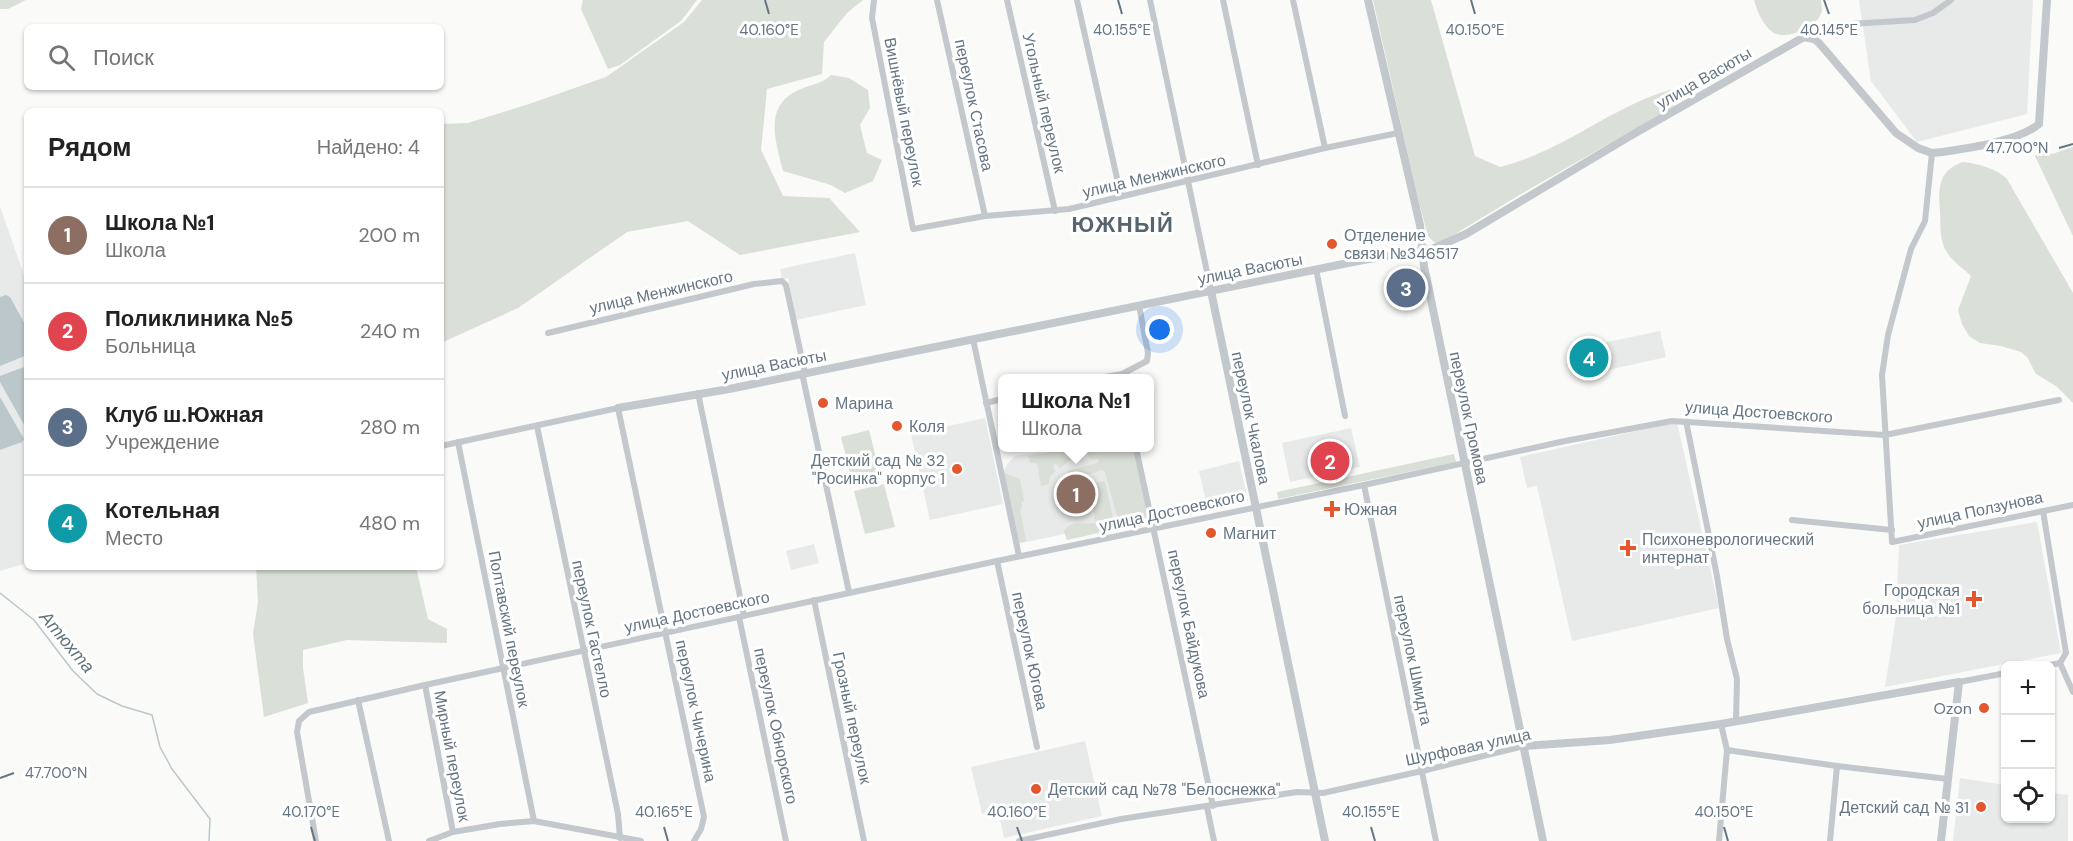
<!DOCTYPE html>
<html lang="ru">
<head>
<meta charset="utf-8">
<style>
  body { margin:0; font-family:"DM Sans",sans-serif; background:#f6f6f6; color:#222 }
  .controls { position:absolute; right:18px; bottom:18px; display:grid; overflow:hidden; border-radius:9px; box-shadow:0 2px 4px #0004 }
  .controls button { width:54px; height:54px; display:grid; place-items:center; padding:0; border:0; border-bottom:2px solid #e0e0e0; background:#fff; color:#222; font:30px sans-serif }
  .you { position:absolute; left:1160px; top:330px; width:21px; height:21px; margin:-15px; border:4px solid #fff; border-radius:50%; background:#1a73e8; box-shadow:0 0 0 9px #1a73e833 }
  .badge { display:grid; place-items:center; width:39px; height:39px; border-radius:50%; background:#1a73e8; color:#fff; font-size:20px; font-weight:700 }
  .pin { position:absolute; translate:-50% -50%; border:3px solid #fff; box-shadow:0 2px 6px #0006 }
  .popup { position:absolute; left:998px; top:374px; width:156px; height:78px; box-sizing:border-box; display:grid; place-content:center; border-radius:9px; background:#fff; filter:drop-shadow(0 2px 4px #0005); font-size:20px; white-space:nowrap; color:#767676 }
  .popup b { font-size:22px; color:#222 }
  .popup::after { content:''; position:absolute; left:50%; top:100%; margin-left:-12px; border:12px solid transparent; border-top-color:#fff }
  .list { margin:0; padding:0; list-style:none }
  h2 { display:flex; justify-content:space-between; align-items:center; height:78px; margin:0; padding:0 24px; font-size:26px }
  h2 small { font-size:20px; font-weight:400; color:#767676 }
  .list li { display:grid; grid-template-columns:39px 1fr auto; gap:18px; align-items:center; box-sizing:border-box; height:96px; padding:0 24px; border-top:2px solid #e0e0e0 }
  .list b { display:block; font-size:22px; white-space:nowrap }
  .list p { margin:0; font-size:20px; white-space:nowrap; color:#767676 }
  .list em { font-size:20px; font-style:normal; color:#767676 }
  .icon { flex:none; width:33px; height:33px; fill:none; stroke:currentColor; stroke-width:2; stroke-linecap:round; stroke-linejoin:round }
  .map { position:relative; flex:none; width:2073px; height:841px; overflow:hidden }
  .search { position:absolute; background:#fff; box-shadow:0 2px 4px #0004; left:24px; top:24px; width:420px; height:66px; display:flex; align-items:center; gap:15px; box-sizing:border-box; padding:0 21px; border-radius:9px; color:#767676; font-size:22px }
  .panel { position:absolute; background:#fff; box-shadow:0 2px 4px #0004; left:24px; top:108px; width:420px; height:462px; border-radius:9px }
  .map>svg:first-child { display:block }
</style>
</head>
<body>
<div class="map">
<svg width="2073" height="841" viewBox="0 0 2073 841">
  <rect width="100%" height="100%" fill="#fafaf8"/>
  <g fill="#e8e9e9">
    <polygon points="1859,0 2033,0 2027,114 1917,142 1871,81"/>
    <polygon points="0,206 27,284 27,563 0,571"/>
    <polygon points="855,253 866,305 796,320 788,278 782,279 780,269"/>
    <polygon points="1660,331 1666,357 1604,371 1598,344"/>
    <polygon points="985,418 1003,504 930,520 911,434"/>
    <polygon points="1677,422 1719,608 1572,641 1537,486 1527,488 1520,457"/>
    <polygon points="1351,428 1360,467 1290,482 1282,443"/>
    <polygon points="1063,448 1134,448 1150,516 1017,544 1003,472 1008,463 1015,456"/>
    <polygon points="1239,461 1248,501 1208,510 1199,471"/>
    <polygon points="2037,522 2061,653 1885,687 1896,617 1899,545"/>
    <polygon points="814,544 819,563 791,570 786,551"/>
    <polygon points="1085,741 1102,816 1004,838 998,811 982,814 971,767"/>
    <polygon points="1960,778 2005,785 2006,818 2050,818 2051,793 2068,795 2068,841 1953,841"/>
  </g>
  <g fill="#dadfd7">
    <polygon points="0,0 26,0 8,9 0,9"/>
    <polygon points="583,0 697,0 681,21 620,65 608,69 581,9"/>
    <polygon points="702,0 863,0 847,13 824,42 822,74 767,89 761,150 783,196 829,198 860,232 740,255 688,221 627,232 518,308 441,343 441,124 468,123 529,104 606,77 684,22"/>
    <path d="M1373 0H1431L1475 156 1500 167C1562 152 1612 106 1673 89L1681 94 1682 99 1671 108 1521 194 1447 239 1435 243 1428 236 1417 195Z"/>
    <path d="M1754 0H1821C1821 4 1823 10 1821 14 1815 28 1787 40 1774 33 1763 26 1757 11 1754 0Z"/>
    <path d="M831 75 849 78 868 90 870 108 860 125 867 153 882 160 873 181 845 193 831 185 783 171C776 140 762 105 801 89 812 84 822 84 831 75Z"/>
    <polygon points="2073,147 2073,236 2035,156 2039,152 2052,154"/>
    <path d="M1963 162C1978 164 1996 168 2007 179L2073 293V403L2056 386 2036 374 2027 357 2021 352 2001 346 1980 343 1969 336 1962 324 1958 310 1971 276C1962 267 1951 261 1945 249 1939 236 1941 225 1940 212 1938 190 1938 170 1963 162Z"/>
    <polygon points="869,430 881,477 853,484 841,437"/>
    <path d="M1076 448H1133L1150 517 1148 522 1067 540 1064 532C1070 519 1083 525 1095 523 1102 522 1108 520 1115 518L1117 516 1105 472 1102 470 1085 476 1069 477 1068 471 1097 463 1099 459 1091 460 1087 453 1073 458 1060 468 1055 463 1053 467 1055 471 1050 477 1049 484 1041 486 1037 463H1030L1028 456Z"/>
    <polygon points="1454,454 1456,462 1278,499 1277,492"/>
    <polygon points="1003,472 1020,479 1024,501 1021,502 1022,508 1020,509 1026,541 1018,543"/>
    <polygon points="1105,481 1113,518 1095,521 1088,484"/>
    <polygon points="884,484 895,527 865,534 854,491"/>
    <polygon points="256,567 416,567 428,619 447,629 447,643 347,640 303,650 303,668 308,703 264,717 253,634 258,602"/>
  </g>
  <g fill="#bbc7cb">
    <polygon points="6,295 10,297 27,328 27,355 0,366 0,297"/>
    <polygon points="27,366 27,430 0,382 0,376"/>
    <polygon points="0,397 24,439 22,442 0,450"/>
  </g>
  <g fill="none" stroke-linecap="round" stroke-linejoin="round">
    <polyline stroke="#bbc7cb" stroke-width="1.5" points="0,593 34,620 73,671 97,694 122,706 152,715 160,747 172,769 210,819 209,841"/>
    <g stroke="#c3c8cc" stroke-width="6">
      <polyline points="874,0 872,18 913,229 985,216 1069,209 1325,148 1398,133"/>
      <polyline points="937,0 985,216"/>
      <polyline points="1007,0 1055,211"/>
      <polyline points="1077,0 1121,196"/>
      <polyline points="1150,0 1211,291"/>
      <polyline points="1223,0 1258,165"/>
      <polyline points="1293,0 1325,148"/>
      <polyline points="1808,37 1827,26 1834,25 1915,20 1933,13 1951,0"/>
      <polyline points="1932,153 1925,221 1911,249 1888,335 1882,375 1892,542 2073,505"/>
      <polyline points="1316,269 1345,416"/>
      <polyline points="548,333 754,284 782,281 786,285 805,373"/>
      <polyline points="973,339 1019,556"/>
      <polyline points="802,373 849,592"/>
      <polyline points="1100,378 1122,374 1147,361 1148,353 1139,305"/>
      <polyline points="698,393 744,616"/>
      <polyline points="986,403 1002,399"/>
      <polyline points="1686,421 1717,576 1727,639 1737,679 1736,721"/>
      <polyline points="537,426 618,814 620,838"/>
      <polyline points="458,442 534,821"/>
      <polyline points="441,446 618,408 704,817 701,829 694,841"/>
      <polyline points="1136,448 1213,806"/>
      <polyline points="1364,485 1436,841"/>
      <polyline points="2043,511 2066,653 2060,663 2073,692"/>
      <polyline points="1792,520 1892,530"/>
      <polyline points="997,561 1037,747"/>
      <polyline points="814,600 864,841"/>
      <polyline points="739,617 786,841"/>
      <polyline points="2045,666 2060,663"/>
      <polyline points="1959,682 2006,673"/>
      <polyline points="425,685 453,832"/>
      <polyline points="358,700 389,841"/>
      <polyline points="1727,750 1837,766 1948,779"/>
      <polyline points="1207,807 1214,841"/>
      <polyline points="316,841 297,732 299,721 309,712 425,685 997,561 1364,485 1565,441 1672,421 1885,435 2059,400"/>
      <polyline points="429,841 453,832 500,824 534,821 641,841"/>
      <polyline points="1019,841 1121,819 1297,792 1323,793 1422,771 1524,746"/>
      <polyline points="1719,841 1727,750 1721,724"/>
      <polyline points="1830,841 1837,766"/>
    </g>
    <g stroke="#c3c8cc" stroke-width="8">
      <polyline points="1368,0 1420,225 1424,266 1543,841"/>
      <polyline points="1211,291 1325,841"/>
      <path d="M618 408 729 389 1363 260 1432 249 1466 234 1630 136 1804 37 1814 39 1819 43 1896 133 1918 148 1932 153 1942 152C1969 148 2019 141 2039 124L2047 0"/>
      <polyline points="1524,746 1610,740 1721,724 1959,682 1941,841"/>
    </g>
  </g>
  <path fill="none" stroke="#657683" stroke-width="2" d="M765 0 769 14M1118 0 1122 14M1471 0 1475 14M1824 0 1829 14M2059 148 2073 144M0 778 14 773M311 827 315 841M664 827 668 841M1017 827 1022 841M1371 827 1375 841M1724 827 1728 841"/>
  <g fill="#e4572e" stroke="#fff" stroke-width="2">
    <circle cx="1332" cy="244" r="6"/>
    <circle cx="823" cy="403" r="6"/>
    <circle cx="897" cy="426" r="6"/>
    <circle cx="957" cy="469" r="6"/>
    <path d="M1329 500h6v6h6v6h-6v6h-6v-6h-6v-6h6z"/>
    <circle cx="1211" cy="533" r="6"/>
    <path d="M1625 539h6v6h6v6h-6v6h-6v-6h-6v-6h6z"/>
    <path d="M1971 590h6v6h6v6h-6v6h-6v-6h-6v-6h6z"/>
    <circle cx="1984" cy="708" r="6"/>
    <circle cx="1036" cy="789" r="6"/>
    <circle cx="1981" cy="807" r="6"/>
  </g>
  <g text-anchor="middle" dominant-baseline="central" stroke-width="6" stroke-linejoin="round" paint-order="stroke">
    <g font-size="16" fill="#657683" stroke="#fff">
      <text transform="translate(1704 78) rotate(-30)">улица Васюты</text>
      <text transform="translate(1044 103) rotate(77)">Угольный переулок</text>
      <text transform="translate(974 105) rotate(78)">переулок Стасова</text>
      <text transform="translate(904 112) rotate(79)">Вишнёвый переулок</text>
      <text transform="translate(1154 176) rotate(-13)">улица Менжинского</text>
      <text transform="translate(1250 269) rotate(-11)">улица Васюты</text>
      <text transform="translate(661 292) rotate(-13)">улица Менжинского</text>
      <text transform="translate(774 365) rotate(-11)">улица Васюты</text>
      <text transform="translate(1759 412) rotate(4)">улица Достоевского</text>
      <text transform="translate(1251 418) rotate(78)">переулок Чкалова</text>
      <text transform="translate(1469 418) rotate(78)">переулок Громова</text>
      <text transform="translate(1980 510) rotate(-12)">улица Ползунова</text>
      <text transform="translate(1172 511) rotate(-12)">улица Достоевского</text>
      <text transform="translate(697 612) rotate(-12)">улица Достоевского</text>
      <text transform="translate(1189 624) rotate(78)">переулок Байдукова</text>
      <text transform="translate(509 629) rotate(79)">Полтавский переулок</text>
      <text transform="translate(592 629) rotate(78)">переулок Гастелло</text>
      <text transform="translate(1030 651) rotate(78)">переулок Югова</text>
      <text transform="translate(1413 660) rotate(78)">переулок Шмидта</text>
      <text transform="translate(696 711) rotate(78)">переулок Чичерина</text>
      <text transform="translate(852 718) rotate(78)">Грозный переулок</text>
      <text transform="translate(776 726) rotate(78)">переулок Обнорского</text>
      <text transform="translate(1468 747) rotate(-12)">Шурфовая улица</text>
      <text transform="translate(452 756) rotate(79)">Мирный переулок</text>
    </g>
    <g font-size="16" fill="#657683" stroke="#fff" text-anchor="start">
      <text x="1344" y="235">Отделение<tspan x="1344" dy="18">связи №346517</tspan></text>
      <text x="835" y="403">Марина</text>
      <text x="909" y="426">Коля</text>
      <text x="945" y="460" text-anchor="end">Детский сад № 32<tspan x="945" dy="18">"Росинка" корпус 1</tspan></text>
      <text x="1344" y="509">Южная</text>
      <text x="1223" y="533">Магнит</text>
      <text x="1642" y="539">Психоневрологический<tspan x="1642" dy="18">интернат</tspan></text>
      <text x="1960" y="590" text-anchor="end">Городская<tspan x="1960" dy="18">больница №1</tspan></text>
      <text x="1972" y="708" text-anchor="end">Ozon</text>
      <text x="1048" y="789">Детский сад №78 "Белоснежка"</text>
      <text x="1969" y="807" text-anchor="end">Детский сад № 31</text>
    </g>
    <g font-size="18" font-style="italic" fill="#60757c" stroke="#fff">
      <text transform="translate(67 642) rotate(50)">Атюхта</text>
    </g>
    <g font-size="22" font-weight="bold" letter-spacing="1.5" fill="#57646e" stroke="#fff">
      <text x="1123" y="224">ЮЖНЫЙ</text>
    </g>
  </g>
  <g font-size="15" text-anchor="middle" fill="#657683" stroke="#fff" stroke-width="6" stroke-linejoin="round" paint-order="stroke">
    <text x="769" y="35">40.160°E</text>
    <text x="1122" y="35">40.155°E</text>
    <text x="1475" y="35">40.150°E</text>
    <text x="1829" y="35">40.145°E</text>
    <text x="2017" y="153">47.700°N</text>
    <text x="56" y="778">47.700°N</text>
    <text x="311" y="817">40.170°E</text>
    <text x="664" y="817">40.165°E</text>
    <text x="1017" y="817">40.160°E</text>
    <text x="1371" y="817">40.155°E</text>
    <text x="1724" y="817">40.150°E</text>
  </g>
</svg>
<div class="controls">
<button>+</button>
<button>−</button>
<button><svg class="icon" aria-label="locate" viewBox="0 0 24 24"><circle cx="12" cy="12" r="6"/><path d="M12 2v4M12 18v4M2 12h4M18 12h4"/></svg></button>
</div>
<div class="you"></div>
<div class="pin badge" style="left:1076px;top:494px;background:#8d6e63">1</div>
<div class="popup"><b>Школа №1</b>Школа</div>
<div class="pin badge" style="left:1330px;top:461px;background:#e0444e">2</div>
<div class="pin badge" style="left:1406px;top:288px;background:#5c6f8a">3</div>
<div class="pin badge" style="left:1589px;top:358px;background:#0f9aa8">4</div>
<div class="search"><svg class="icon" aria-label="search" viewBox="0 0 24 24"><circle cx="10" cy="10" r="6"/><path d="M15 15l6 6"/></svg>Поиск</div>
<section class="panel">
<h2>Рядом<small>Найдено: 4</small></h2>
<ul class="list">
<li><span class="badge" style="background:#8d6e63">1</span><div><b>Школа №1</b><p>Школа</p></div><em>200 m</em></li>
<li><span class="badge" style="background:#e0444e">2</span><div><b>Поликлиника №5</b><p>Больница</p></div><em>240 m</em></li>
<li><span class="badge" style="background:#5c6f8a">3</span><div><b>Клуб ш.Южная</b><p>Учреждение</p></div><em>280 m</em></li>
<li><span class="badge" style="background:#0f9aa8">4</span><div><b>Котельная</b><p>Место</p></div><em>480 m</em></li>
</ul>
</section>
</div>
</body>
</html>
